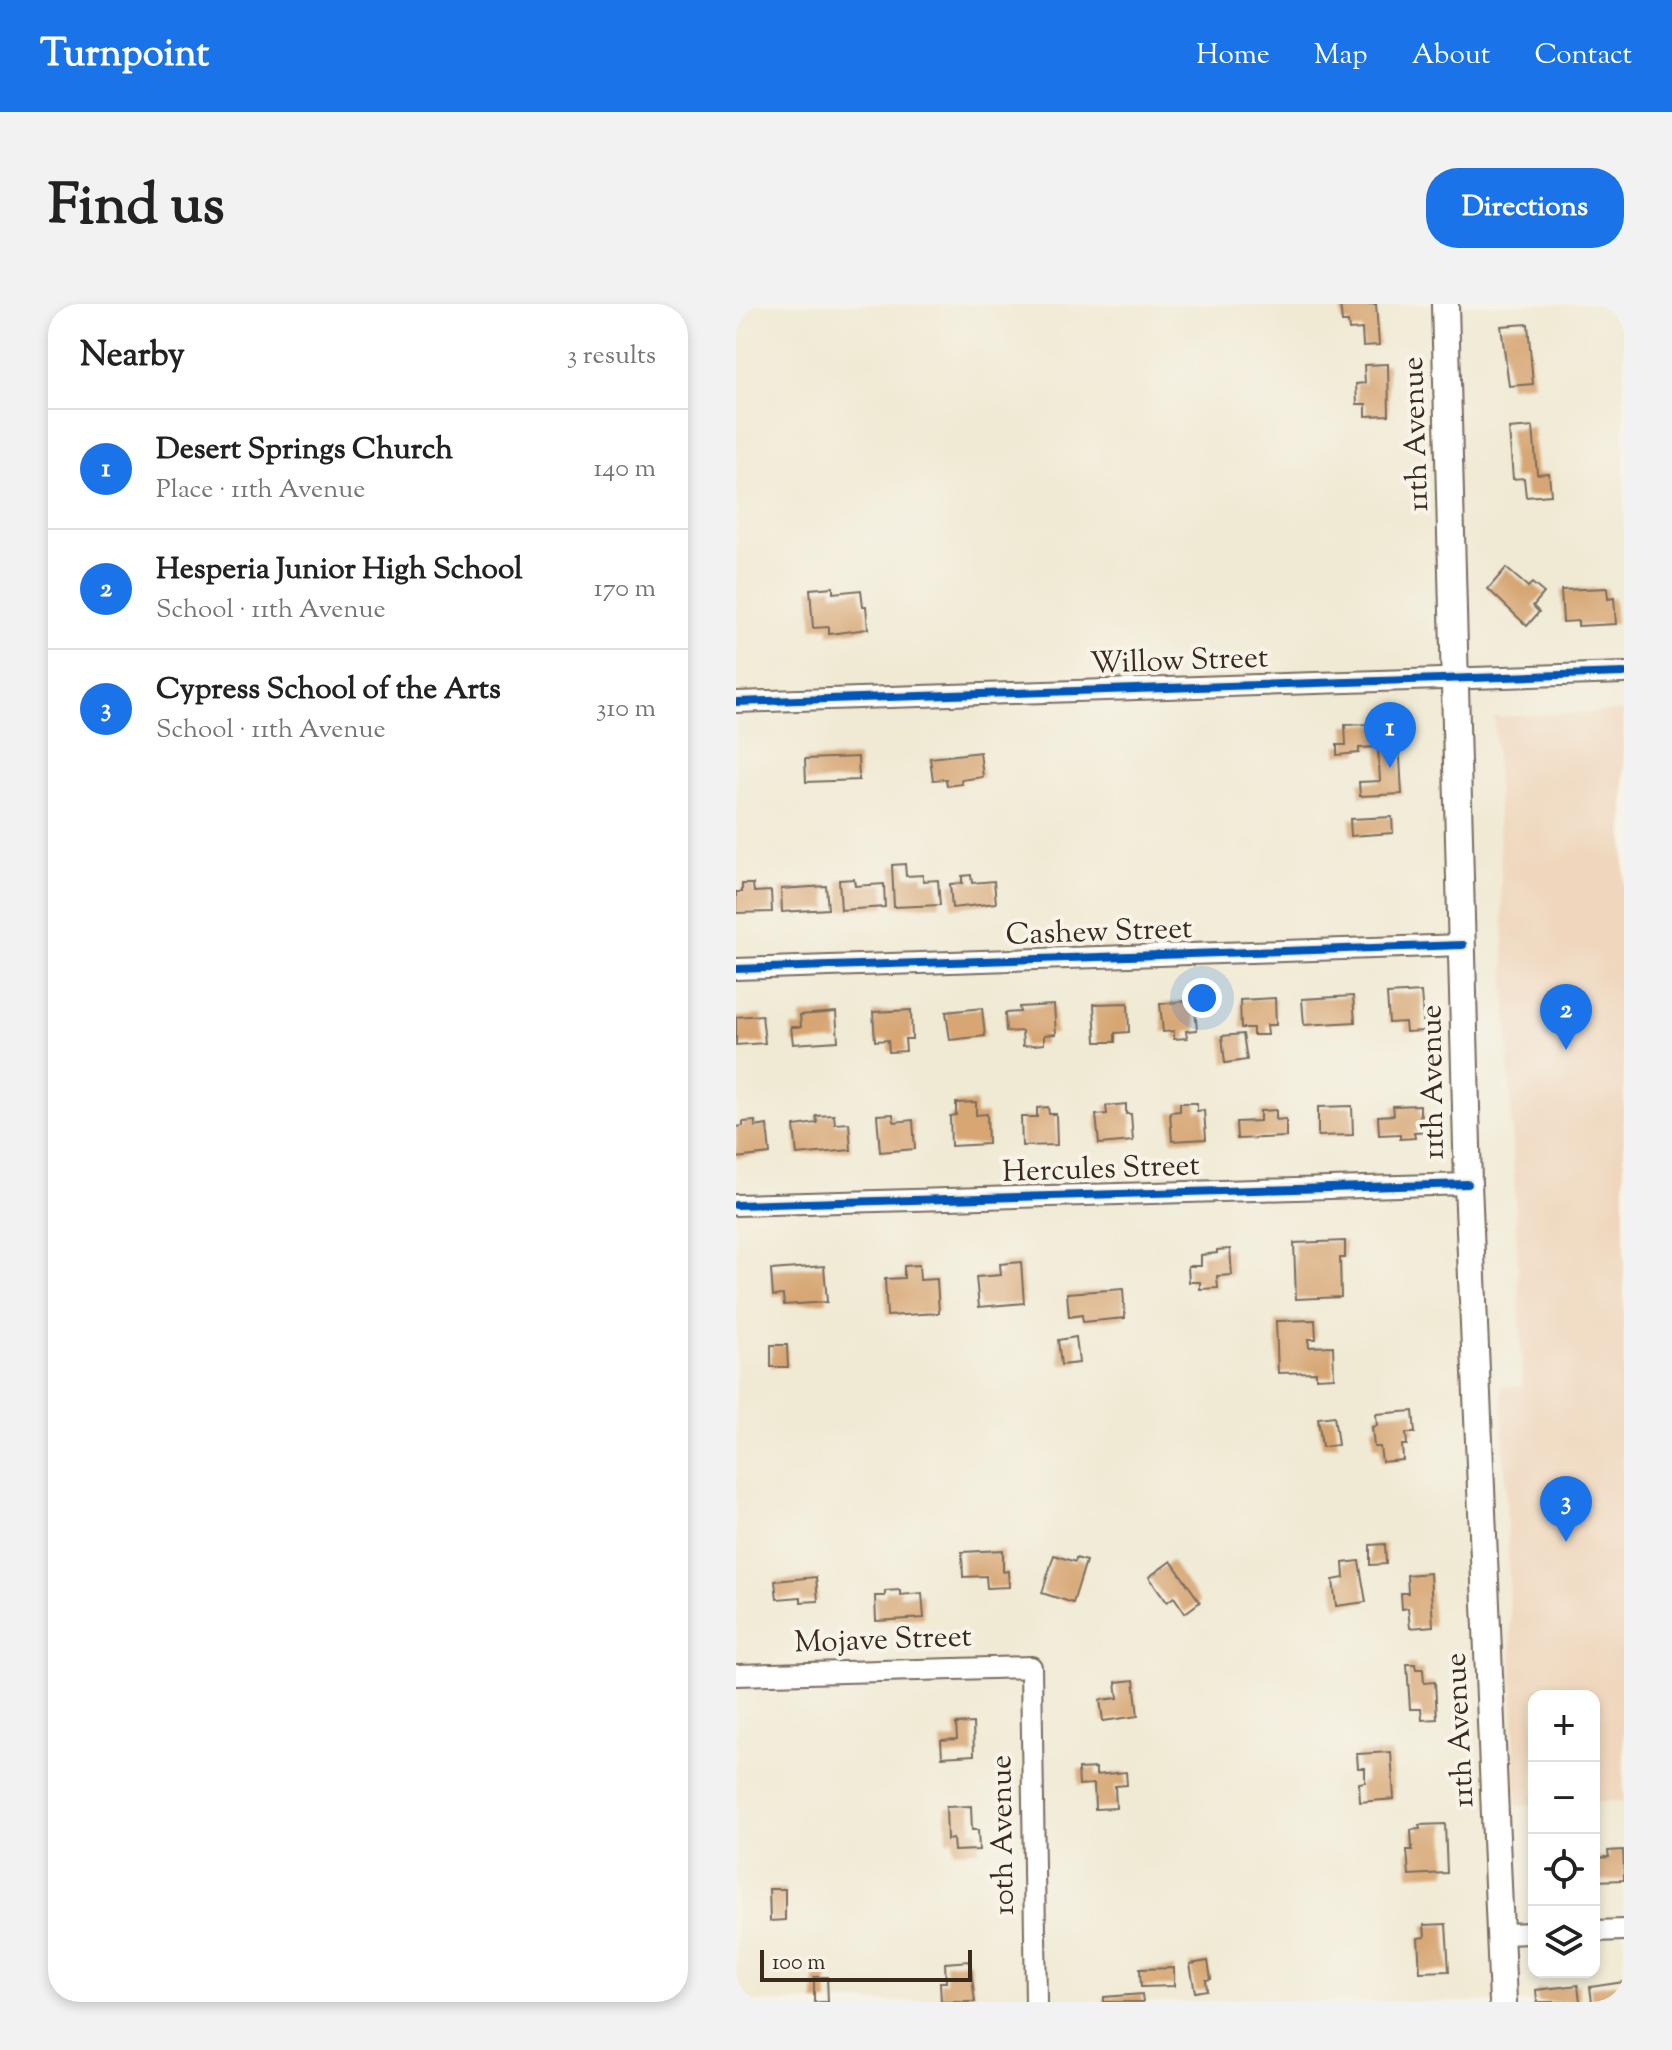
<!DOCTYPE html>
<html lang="en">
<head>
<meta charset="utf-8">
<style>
  body { margin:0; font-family:"Sorts Mill Goudy",serif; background:#f2f2f2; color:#222 }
  .controls { position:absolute; right:24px; bottom:24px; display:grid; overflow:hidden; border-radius:16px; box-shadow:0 4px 12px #0003 }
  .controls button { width:72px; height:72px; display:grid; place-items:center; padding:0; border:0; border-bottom:2px solid #e0e0e0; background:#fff; color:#222; font:40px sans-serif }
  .scale { position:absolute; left:24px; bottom:20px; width:212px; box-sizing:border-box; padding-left:8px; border:4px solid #3b2a1e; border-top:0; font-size:22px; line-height:28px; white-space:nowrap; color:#3b2a1e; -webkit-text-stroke:6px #f7f3e8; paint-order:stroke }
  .you { position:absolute; left:466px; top:694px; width:28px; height:28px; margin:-20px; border:6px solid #fff; border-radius:50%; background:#1a73e8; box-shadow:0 0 0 12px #1a73e833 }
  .badge { display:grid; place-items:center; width:52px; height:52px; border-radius:50%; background:#1a73e8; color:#fff; font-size:26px; font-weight:700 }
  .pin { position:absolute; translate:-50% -66px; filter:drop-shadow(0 2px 4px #0008) }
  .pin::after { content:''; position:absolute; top:42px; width:28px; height:24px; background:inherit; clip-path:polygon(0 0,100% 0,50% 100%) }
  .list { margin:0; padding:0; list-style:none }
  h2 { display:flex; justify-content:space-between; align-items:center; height:104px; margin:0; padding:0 32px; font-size:34px }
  h2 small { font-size:26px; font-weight:400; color:#767676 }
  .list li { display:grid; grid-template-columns:52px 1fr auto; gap:24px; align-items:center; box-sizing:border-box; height:120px; padding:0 32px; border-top:2px solid #e0e0e0 }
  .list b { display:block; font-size:30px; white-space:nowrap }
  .list p { margin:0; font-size:26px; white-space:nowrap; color:#767676 }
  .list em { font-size:26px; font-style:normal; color:#767676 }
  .icon { flex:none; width:44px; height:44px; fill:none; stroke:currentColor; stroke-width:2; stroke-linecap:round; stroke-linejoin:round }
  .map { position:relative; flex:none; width:888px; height:1698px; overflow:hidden; border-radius:32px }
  header { display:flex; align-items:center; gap:48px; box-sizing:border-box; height:112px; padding:0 40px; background:#1a73e8; color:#fff }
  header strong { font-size:38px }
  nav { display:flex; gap:44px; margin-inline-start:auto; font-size:28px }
  .intro { display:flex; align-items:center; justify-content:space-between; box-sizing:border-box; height:192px; padding:0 48px }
  h1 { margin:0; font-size:56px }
  .button { padding:20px 36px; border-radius:32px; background:#1a73e8; color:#fff; font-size:28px; font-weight:700 }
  main { display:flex; gap:48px; padding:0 48px }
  aside { flex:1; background:#fff; border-radius:32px; box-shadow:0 4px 12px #0003 }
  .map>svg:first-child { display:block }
</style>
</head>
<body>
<header>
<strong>Turnpoint</strong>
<nav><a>Home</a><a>Map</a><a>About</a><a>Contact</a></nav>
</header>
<div class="intro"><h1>Find us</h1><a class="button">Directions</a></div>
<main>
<aside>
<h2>Nearby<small>3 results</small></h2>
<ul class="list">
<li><span class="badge">1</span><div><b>Desert Springs Church</b><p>Place · 11th Avenue</p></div><em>140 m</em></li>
<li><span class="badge">2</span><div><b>Hesperia Junior High School</b><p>School · 11th Avenue</p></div><em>170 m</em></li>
<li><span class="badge">3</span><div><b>Cypress School of the Arts</b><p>School · 11th Avenue</p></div><em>310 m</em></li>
</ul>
</aside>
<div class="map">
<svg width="888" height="1698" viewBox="0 0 888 1698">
  <rect width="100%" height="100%" fill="#f7f3e8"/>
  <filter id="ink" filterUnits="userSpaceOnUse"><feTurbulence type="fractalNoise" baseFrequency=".0125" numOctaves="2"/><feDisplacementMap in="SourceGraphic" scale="16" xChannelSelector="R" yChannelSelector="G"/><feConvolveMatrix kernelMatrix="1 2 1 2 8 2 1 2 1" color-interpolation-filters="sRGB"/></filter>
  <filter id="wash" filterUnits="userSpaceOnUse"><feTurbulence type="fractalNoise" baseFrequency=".006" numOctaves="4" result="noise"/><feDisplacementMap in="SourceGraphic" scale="32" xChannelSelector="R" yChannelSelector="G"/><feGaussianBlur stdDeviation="1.8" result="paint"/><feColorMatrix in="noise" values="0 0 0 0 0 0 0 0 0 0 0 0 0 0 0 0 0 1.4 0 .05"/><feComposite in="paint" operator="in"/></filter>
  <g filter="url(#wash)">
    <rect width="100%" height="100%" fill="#f0ead4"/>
    <polygon fill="#efd6bc" points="888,407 888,1497 858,1498 858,1392 798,1392 798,1501 781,1502 766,1083 787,1082 758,413"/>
    <g id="blocks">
      <g fill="#d7a673">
        <polygon points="604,0 640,0 643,41 627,42 626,25 613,26 612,18 606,18"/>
        <polygon points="792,20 797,80 773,82 765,22"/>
        <polygon points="652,60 653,111 630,112 630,100 621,100 620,80 629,79 628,61"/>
        <polygon points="797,123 801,170 813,169 815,191 790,193 788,174 777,175 773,125"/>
        <polygon points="770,264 792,283 796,279 808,289 797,302 803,308 791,322 752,285"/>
        <polygon points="97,283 97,289 125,286 127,302 130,302 132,325 93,330 93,323 77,324 74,285"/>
        <polygon points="871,284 872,295 878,294 880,320 842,322 842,317 827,318 825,286"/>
        <polygon points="662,419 666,490 624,492 623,478 644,477 642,443 623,444 623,449 601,451 601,441 610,441 609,421"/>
        <polygon points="244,448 247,473 225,476 226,480 211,482 210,475 197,476 194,454"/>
        <polygon points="122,453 123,476 70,478 69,455"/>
        <polygon points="656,513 657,529 615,532 614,515"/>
        <polygon points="169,560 170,572 187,571 187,577 202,576 204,601 158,603 156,561"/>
        <polygon points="235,571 236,579 258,577 260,599 216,604 214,580 226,579 226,572"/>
        <polygon points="118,575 119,582 148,580 149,603 105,606 103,576"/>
        <polygon points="6,580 17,580 18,588 35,587 36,608 0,609 0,588 6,588"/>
        <polygon points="90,582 92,605 46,608 45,585"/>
        <polygon points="685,688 688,727 670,728 669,718 653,719 651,690"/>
        <polygon points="617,692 619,718 568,721 566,695"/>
        <polygon points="539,694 540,721 531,721 532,731 517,731 517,724 505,724 504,696"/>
        <polygon points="458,696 461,726 450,727 451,734 438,735 438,727 427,728 424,700"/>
        <polygon points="392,699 393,728 379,729 379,738 360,738 358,700"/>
        <polygon points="318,701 320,730 308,731 308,740 287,742 286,727 270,728 269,709 284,708 283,703"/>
        <polygon points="246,704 249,732 214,736 210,708"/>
        <polygon points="175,706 176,735 169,735 170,747 153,748 152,736 139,737 137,708"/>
        <polygon points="100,708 102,737 57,740 55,723 65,723 64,711"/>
        <polygon points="26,711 29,739 0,741 0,713"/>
        <polygon points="507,730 511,756 489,759 486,732"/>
        <polygon points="240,798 240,811 251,810 252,840 215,842 214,812 220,811 220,799"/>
        <polygon points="444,799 461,799 461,807 468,806 470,835 436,837 434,808 444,807"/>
        <polygon points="390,800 390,810 395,810 397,837 363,840 360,811 371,810 370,802"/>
        <polygon points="684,801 684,811 692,811 693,827 678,828 679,834 664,835 664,830 643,831 642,812 658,811 657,802"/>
        <polygon points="616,802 617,831 582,832 582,803"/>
        <polygon points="312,803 313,810 320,810 321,841 286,842 285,813 301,813 301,804"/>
        <polygon points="540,806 540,816 550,815 550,833 501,835 500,818 524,817 524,807"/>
        <polygon points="157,810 158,818 177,816 179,845 144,848 141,811"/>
        <polygon points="98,811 99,820 113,819 115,846 61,851 58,822 81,819 80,812"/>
        <polygon points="19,817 19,823 31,821 34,850 0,854 0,823 7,822 7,818"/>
        <polygon points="609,937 609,954 604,954 605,993 560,995 558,939"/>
        <polygon points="494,945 496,971 481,972 482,984 464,985 464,978 453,978 452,962 465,962 465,951 481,949 481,946"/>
        <polygon points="285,958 288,999 243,1003 240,973 265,971 264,960"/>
        <polygon points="183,961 184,976 201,975 203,1009 151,1012 149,975 168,974 168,962"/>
        <polygon points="88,962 91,998 48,1001 47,991 37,992 35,966"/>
        <polygon points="387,985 389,1014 347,1018 346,1011 333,1013 331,989"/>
        <polygon points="579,1016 580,1035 572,1035 573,1043 597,1042 598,1073 580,1074 580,1068 542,1069 540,1017"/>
        <polygon points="340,1033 343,1059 325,1061 322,1036"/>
        <polygon points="35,1041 51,1041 52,1063 35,1063"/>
        <polygon points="677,1107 679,1129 670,1129 671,1141 666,1141 667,1156 646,1158 644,1143 638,1143 636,1123 641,1122 640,1110"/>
        <polygon points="598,1112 602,1141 586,1143 582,1114"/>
        <polygon points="649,1240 650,1260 634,1261 634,1241"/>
        <polygon points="267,1246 267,1268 272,1267 273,1283 251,1284 250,1272 227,1273 226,1248"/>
        <polygon points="318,1251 339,1258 340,1254 350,1257 337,1299 306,1289"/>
        <polygon points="435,1257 464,1298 449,1309 438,1293 431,1298 413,1273"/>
        <polygon points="623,1257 630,1298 600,1302 597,1276 608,1274 607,1259"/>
        <polygon points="694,1269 697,1322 674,1324 672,1304 666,1305 665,1289 672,1289 671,1271"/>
        <polygon points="80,1273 82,1297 65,1298 65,1293 41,1295 39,1277"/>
        <polygon points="164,1286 164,1291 186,1289 188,1314 140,1317 139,1292 149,1292 149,1287"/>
        <polygon points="671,1360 679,1360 680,1365 687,1365 688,1379 699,1378 701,1415 686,1416 685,1405 674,1405"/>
        <polygon points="398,1376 402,1412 367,1417 364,1396 382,1394 380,1378"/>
        <polygon points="237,1419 238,1451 206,1453 205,1436 221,1435 220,1420"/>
        <polygon points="655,1448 658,1495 624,1498 623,1479 629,1478 629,1464 622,1464 621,1450"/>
        <polygon points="360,1464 360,1471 390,1468 391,1481 379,1482 380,1504 359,1505 358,1480 343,1481 342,1465"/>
        <polygon points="235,1502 236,1526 242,1526 243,1546 218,1547 217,1535 211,1536 210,1503"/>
        <polygon points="709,1520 711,1569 673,1571 671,1546 676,1546 675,1526 684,1525 683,1521"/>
        <polygon points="887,1546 888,1576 858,1577 858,1554 873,1553 872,1547"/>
        <polygon points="33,1585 49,1585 49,1616 34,1617"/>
        <polygon points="710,1620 713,1667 684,1668 682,1634 689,1633 688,1621"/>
        <polygon points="234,1657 239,1698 205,1698 204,1678 210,1678 209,1659"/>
        <polygon points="472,1657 475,1675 470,1676 471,1686 459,1688 454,1660"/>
        <polygon points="438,1664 438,1682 405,1683 404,1665"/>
        <polygon points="78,1673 91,1673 92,1698 78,1698"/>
        <polygon points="888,1678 888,1698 878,1698 878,1695 856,1698 854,1683"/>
        <polygon points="842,1681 844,1698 801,1698 800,1686"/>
        <polygon points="406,1690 407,1698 368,1698 368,1693"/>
      </g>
    </g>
  </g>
  <g filter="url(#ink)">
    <use href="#blocks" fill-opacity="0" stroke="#7a6d5e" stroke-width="2"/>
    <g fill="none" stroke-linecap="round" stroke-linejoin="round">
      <g stroke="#7a6d5e" stroke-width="24">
        <g id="minor">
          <polyline points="0,398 888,369"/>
          <polyline points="0,665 727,641"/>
          <polyline points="0,901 732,880"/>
          <polyline points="0,1371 295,1363 300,1698"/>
          <polyline points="858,1627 888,1626"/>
          <polyline points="766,1630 798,1629"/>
        </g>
      </g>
      <g stroke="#7a6d5e" stroke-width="30">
        <polyline id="major" points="709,0 732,880 767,1698"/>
      </g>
      <use href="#minor" stroke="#fff" stroke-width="20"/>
      <use href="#major" stroke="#fff" stroke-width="26"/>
      <g stroke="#f7f3e8" stroke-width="13">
        <g id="cycleway">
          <polyline points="0,398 888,369"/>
          <polyline points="0,665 727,641"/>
          <polyline points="0,901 732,880"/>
        </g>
      </g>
      <use href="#cycleway" stroke="#0057b8" stroke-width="8"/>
    </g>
  </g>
  <g text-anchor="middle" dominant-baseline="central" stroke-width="8" stroke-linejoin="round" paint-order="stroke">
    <g font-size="30" fill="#3b2a1e" stroke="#f7f3e8">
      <text transform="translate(681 130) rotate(-92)">11th Avenue</text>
      <text transform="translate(443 358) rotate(-2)">Willow Street</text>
      <text transform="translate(363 629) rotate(-2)">Cashew Street</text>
      <text transform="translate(698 778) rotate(-91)">11th Avenue</text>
      <text transform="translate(365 866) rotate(-2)">Hercules Street</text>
      <text transform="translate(147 1337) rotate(-2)">Mojave Street</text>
      <text transform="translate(725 1426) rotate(-93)">11th Avenue</text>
      <text transform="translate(268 1531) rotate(-91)">10th Avenue</text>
    </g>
  </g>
</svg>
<div class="controls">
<button>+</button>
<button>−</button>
<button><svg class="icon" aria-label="locate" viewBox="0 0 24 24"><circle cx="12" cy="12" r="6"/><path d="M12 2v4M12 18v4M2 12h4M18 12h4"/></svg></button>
<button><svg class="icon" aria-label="layers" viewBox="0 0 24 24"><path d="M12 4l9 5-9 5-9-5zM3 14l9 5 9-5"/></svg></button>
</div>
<div class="scale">100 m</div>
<div class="you"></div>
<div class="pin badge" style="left:654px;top:464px">1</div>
<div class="pin badge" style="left:830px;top:746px">2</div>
<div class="pin badge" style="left:830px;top:1238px">3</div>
</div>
</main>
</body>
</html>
